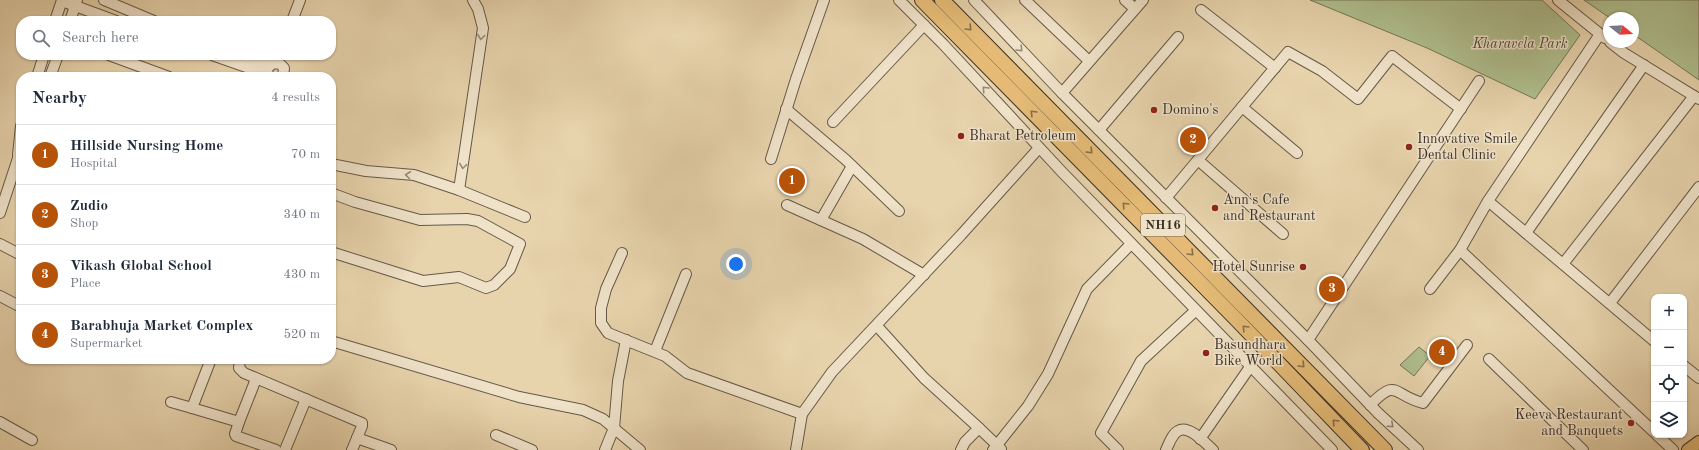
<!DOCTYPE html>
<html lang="en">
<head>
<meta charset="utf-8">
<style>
  body { margin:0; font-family:"Old Standard TT",serif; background:#f6f6f7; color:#1f2937 }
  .controls { position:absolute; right:12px; bottom:12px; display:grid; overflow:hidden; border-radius:8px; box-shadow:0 1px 3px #0004 }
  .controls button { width:36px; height:36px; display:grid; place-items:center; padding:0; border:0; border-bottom:1px solid #e0e1e3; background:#fff; color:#1f2937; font:20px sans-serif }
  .compass { position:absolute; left:1603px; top:12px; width:36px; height:36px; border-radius:50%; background:#fff; box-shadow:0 1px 3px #0004; rotate:108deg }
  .you { position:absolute; left:736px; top:264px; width:14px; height:14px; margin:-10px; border:3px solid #fff; border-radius:50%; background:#1a73e8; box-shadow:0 0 0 6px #1a73e833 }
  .badge { display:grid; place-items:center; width:26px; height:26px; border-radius:50%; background:#b45309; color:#fff; font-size:13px; font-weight:700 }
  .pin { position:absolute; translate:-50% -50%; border:2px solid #fff; box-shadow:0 1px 4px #0006 }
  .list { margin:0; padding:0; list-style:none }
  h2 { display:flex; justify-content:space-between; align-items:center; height:52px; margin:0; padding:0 16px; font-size:17px }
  h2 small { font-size:13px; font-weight:400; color:#747a83 }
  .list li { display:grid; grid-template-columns:26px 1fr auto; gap:12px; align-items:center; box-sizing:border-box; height:60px; padding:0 16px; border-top:1px solid #e0e1e3 }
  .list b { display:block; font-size:15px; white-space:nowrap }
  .list p { margin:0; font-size:13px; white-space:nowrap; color:#747a83 }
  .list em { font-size:13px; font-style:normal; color:#747a83 }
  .icon { flex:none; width:22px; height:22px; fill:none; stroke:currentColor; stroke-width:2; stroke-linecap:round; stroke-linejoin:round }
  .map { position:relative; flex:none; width:1699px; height:450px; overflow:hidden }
  .search { position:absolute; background:#fff; box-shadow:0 1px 3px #0004; left:16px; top:16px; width:320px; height:44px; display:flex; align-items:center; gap:10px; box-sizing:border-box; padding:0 14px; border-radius:16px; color:#747a83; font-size:15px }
  .panel { position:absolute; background:#fff; box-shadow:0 1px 3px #0004; left:16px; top:72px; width:320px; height:292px; border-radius:16px }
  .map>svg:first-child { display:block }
</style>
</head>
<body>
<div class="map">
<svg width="1699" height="450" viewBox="0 0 1699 450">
  <rect width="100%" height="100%" fill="#e7d3ac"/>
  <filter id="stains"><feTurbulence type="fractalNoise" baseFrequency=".005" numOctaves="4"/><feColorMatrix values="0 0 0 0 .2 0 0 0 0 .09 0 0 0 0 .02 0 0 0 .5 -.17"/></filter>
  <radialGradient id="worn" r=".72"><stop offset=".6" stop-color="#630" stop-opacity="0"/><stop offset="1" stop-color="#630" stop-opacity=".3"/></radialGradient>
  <g fill="#afbe8e" stroke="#75775a">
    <polygon points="1310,0 1542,0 1580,35 1535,99 1427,48"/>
    <polygon points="1584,0 1699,0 1699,80 1633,34 1633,18 1610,18"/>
    <polygon points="1419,347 1430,356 1414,376 1400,365"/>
  </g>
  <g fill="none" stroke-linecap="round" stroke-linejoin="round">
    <g stroke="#665948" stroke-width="12">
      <g id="minor">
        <polyline points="104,0 154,21"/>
        <polyline points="899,0 943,44 1062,172 1332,450"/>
        <polyline points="974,0 1062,93 1308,340 1378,413 1418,450"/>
        <polyline points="1025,0 1089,61"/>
        <polyline points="1125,0 1135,9"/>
        <polyline points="1558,0 1605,38"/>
        <polyline points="62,1 116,21"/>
        <polyline points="1201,10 1275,68"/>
        <polyline points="55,21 62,0"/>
        <polyline points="70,21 77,0"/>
        <polyline points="292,21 300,0"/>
        <polyline points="1600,34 1488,201 1460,250 1654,432"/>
        <polyline points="1610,42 1624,53 1699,99"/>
        <polyline points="109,55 169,77"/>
        <polyline points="212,55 266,74"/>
        <polyline points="241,55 269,65"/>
        <polyline points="37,77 44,55"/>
        <polyline points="50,77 58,55"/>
        <polyline points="268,77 267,68 274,63 280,64 284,68 283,77"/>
        <polyline points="1062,93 1143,0"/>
        <polyline points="1242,107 1297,153"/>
        <polyline points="786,109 846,160 899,211"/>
        <polyline points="833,122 924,25"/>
        <polyline points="1099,130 1178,37"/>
        <polyline points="18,155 21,126"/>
        <polyline points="771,159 796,79 824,0"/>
        <polyline points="1198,160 1283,234"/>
        <polyline points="331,164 366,171 414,175 459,190 525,217"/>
        <polyline points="459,190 483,28 478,9 473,0"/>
        <polyline points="331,193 355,202 420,220 467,219 478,221 520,244 510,269 494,285 486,288 459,277 423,281 331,252"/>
        <polyline points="1166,198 1288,52 1322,71 1358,99 1392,56 1461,109"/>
        <polyline points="1488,201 1654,341"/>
        <polyline points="787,205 863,239 924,275"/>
        <polyline points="0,213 21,149"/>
        <polyline points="821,220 852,166"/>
        <polyline points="1526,233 1644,65"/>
        <polyline points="0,244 21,255"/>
        <polyline points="622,253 606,289 601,308 601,323 608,333 665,356 687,373 802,414"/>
        <polyline points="1563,264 1694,96"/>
        <polyline points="1430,289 1460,250"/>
        <polyline points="0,296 21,307"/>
        <polyline points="1610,303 1699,187"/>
        <polyline points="877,326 924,378 979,428"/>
        <polyline points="1308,340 1479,81"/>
        <polyline points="331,341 519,397 583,410 603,419 640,450"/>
        <polyline points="655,351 686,274"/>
        <polyline points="211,359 192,408 239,422 235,434 236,436 276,450"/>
        <polyline points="240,359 239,368 244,373 362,423 362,426 352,450"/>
        <polyline points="1489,359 1583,450"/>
        <polyline points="1684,366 1699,378"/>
        <polyline points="171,402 192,408"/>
        <path d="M1370 405C1398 377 1392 395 1423 403L1467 345"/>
        <polyline points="0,422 32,440"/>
        <polyline points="239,422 256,379"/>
        <polyline points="496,435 532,450"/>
        <polyline points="1657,435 1673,450"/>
        <polyline points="357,438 391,450"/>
        <polyline points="1200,439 1250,367"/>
        <polyline points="285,450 306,399"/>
        <polyline points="605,450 614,428 618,381 626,340"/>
        <polyline points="796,450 802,414 832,372 961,235 1039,148"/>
        <polyline points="961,450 965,442 979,428 1001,449"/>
        <polyline points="993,450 1028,406 1048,374 1087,289 1131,244"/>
        <polyline points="1118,450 1101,433 1141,361 1195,311"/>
        <path d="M1166 450C1169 444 1172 434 1178 431 1189 424 1206 444 1213 450"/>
      </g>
    </g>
    <g stroke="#3b3027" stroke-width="14">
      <polyline id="major" points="1688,450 1699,442"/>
    </g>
    <g stroke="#3b3027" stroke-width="16">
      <g id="highway">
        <polyline points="922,0 1237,320 1362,450"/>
        <polyline points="942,0 1385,450"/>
      </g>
    </g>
    <use href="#minor" stroke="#efe2c9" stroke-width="10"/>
    <use href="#major" stroke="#e4ba76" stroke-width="12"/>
    <use href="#highway" stroke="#e4ba76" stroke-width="14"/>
  </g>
  <defs><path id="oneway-chevron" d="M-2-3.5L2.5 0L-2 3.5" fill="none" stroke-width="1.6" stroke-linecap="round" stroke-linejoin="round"/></defs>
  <g stroke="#876e4b">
    <use href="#oneway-chevron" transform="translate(969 28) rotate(46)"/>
    <use href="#oneway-chevron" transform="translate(1033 113) rotate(-135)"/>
    <use href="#oneway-chevron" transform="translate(1090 151) rotate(46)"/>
    <use href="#oneway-chevron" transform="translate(1125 205) rotate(-134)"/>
    <use href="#oneway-chevron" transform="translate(1191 253) rotate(45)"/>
    <use href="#oneway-chevron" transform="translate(1245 328) rotate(-134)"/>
    <use href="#oneway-chevron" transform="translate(1302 365) rotate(46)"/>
    <use href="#oneway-chevron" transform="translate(1335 422) rotate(-134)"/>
  </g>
  <g stroke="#958978">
    <use href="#oneway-chevron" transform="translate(481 37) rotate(98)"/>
    <use href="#oneway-chevron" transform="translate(1020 49) rotate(47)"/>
    <use href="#oneway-chevron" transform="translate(985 89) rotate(-133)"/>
    <use href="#oneway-chevron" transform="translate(463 166) rotate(98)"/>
    <use href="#oneway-chevron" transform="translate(408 175) rotate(-173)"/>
    <use href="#oneway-chevron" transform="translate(1391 425) rotate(42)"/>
  </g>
  <g fill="#8f2418" stroke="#efe2c9" stroke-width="1.5">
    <circle cx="1154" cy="110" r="4"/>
    <circle cx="961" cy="136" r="4"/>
    <circle cx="1409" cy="147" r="4"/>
    <circle cx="1215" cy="208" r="4"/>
    <circle cx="1303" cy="267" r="4"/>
    <circle cx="1206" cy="353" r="4"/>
    <circle cx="1631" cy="423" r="4"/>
  </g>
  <g text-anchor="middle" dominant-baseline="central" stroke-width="3" stroke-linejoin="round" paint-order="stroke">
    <rect fill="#efe2c9" stroke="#716558" stroke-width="1" x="1141" y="214" width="44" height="22" rx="3"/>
    <g font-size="13" font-weight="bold" fill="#3b3027">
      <text x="1163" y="225">NH16</text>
    </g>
    <g font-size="14" font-style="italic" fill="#524c3c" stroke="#efe2c9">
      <text x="1520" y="44">Kharavela Park</text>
    </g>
    <g font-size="14" fill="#3b3027" stroke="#efe2c9" text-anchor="start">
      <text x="1162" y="110">Domino's</text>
      <text x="969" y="136">Bharat Petroleum</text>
      <text x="1417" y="139">Innovative Smile<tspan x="1417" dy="16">Dental Clinic</tspan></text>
      <text x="1223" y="200">Ann's Cafe<tspan x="1223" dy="16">and Restaurant</tspan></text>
      <text x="1295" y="267" text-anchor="end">Hotel Sunrise</text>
      <text x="1214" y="345">Basundhara<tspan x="1214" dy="16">Bike World</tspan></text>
      <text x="1623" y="415" text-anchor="end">Keeva Restaurant<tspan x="1623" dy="16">and Banquets</tspan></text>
    </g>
  </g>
  <rect width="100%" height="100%" filter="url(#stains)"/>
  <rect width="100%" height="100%" fill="url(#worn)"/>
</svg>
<div class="controls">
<button>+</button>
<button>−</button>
<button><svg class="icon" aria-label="locate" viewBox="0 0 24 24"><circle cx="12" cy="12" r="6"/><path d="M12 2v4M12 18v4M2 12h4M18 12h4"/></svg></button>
<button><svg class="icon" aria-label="layers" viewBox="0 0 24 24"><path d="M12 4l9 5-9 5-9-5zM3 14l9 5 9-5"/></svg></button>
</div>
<svg class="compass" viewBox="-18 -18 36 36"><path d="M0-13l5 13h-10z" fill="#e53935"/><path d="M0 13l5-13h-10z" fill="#747a83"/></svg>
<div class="you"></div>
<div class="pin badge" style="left:792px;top:181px">1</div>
<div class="pin badge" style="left:1193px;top:140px">2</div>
<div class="pin badge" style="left:1332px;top:289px">3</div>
<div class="pin badge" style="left:1442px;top:352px">4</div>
<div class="search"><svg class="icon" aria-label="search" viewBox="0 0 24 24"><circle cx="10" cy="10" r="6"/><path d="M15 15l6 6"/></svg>Search here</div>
<section class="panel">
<h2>Nearby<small>4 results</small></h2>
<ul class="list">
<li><span class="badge">1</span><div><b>Hillside Nursing Home</b><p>Hospital</p></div><em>70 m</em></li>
<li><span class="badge">2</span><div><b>Zudio</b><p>Shop</p></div><em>340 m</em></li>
<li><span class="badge">3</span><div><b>Vikash Global School</b><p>Place</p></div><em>430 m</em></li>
<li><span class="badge">4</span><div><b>Barabhuja Market Complex</b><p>Supermarket</p></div><em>520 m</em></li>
</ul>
</section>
</div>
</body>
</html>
